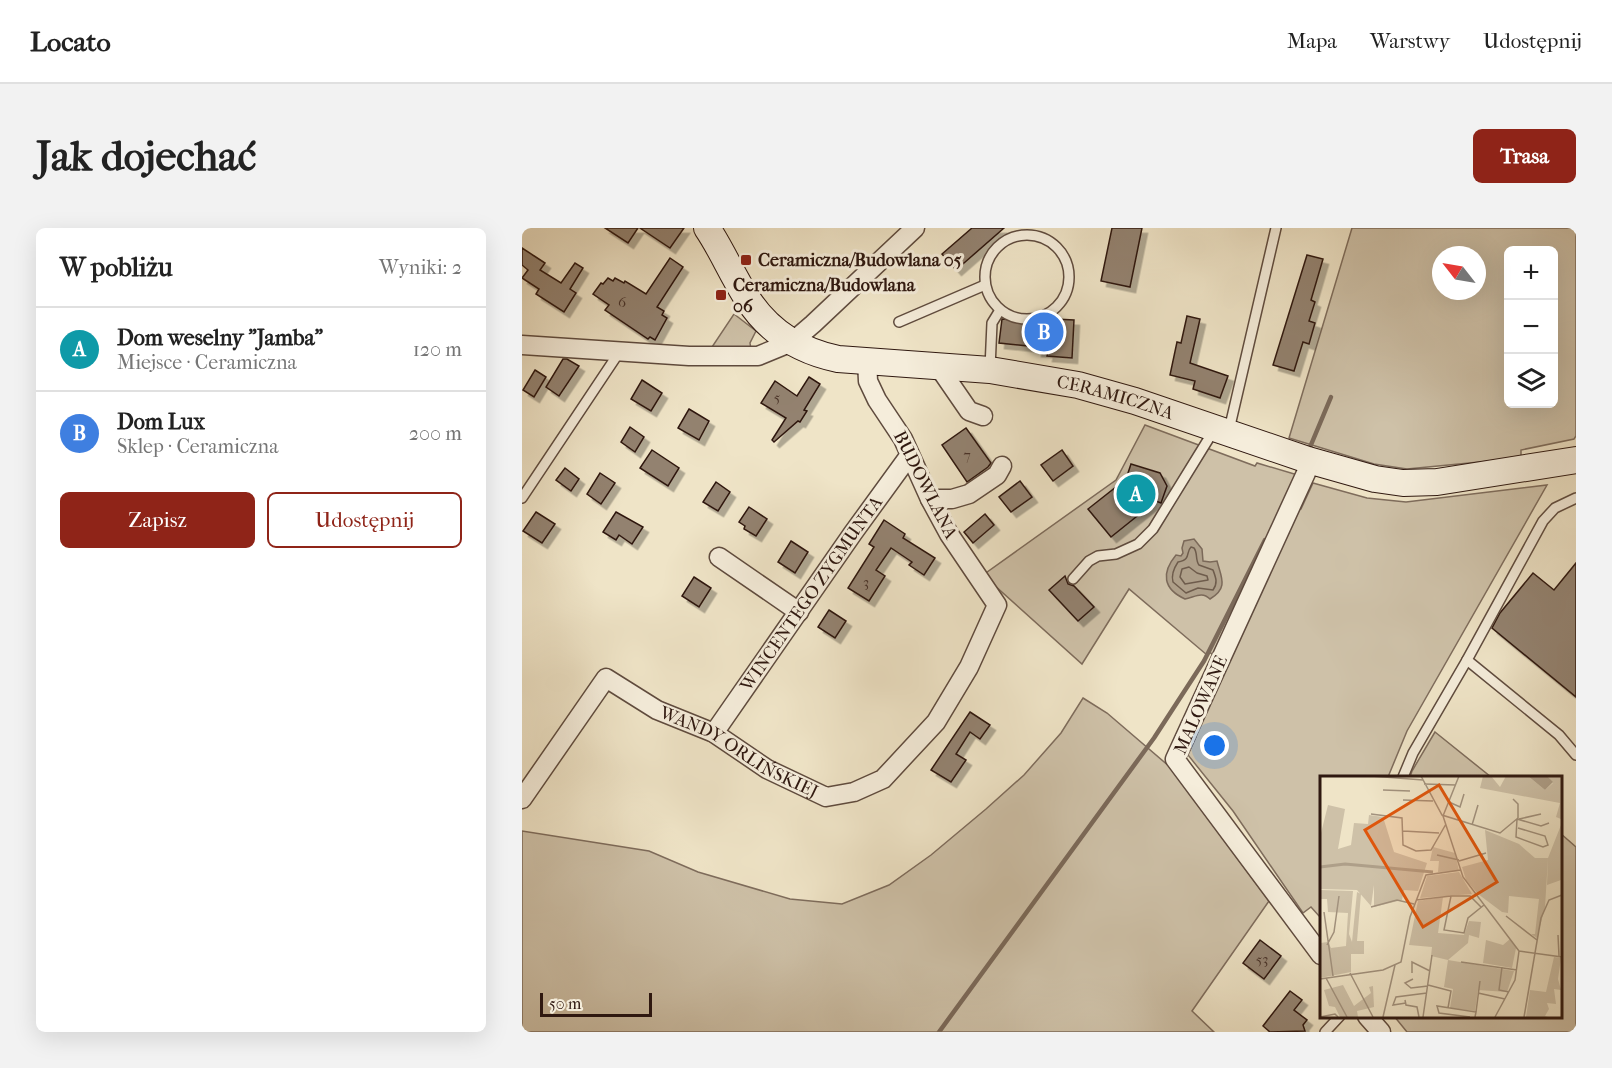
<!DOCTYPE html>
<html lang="pl">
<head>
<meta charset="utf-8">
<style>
  body { margin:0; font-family:"IM FELL French Canon",serif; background:#f2f2f2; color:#222 }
  .controls { position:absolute; right:18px; top:18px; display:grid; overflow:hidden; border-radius:9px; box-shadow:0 6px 24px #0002 }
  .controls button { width:54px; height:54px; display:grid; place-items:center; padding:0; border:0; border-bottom:2px solid #e0e0e0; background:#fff; color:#222; font:30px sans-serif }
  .compass { position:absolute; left:910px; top:18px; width:54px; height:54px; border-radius:50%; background:#fff; box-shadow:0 6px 24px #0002; rotate:301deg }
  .scale { position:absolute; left:18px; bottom:15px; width:112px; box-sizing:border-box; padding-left:6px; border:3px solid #2f1810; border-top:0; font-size:16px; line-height:21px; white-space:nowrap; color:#2f1810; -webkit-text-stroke:4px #f5eddb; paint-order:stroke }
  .you { position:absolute; left:693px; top:518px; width:21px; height:21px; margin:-15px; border:4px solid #fff; border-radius:50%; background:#1a73e8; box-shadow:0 0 0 9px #1a73e833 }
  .badge { display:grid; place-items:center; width:39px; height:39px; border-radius:50%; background:#8f2418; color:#fff; font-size:20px; font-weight:700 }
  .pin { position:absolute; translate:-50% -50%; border:3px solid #fff; box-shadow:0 2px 6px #0006 }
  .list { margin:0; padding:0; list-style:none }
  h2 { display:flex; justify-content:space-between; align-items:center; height:78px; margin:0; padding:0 24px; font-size:26px }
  h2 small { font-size:20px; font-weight:400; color:#767676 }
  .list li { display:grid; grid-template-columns:39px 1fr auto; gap:18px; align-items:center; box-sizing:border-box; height:84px; padding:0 24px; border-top:2px solid #e0e0e0 }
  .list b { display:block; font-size:22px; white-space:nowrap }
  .list p { margin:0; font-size:20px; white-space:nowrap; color:#767676 }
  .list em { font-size:20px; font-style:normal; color:#767676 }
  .actions { display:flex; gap:12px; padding:18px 24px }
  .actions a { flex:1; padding:14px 0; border:2px solid #8f2418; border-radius:9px; text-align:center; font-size:21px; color:#8f2418 }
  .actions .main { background:#8f2418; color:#fff }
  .icon { flex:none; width:33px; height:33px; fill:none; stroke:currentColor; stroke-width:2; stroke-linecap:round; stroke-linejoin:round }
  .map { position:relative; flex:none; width:1054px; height:804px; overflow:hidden; border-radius:9px }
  header { display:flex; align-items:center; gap:36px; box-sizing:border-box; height:84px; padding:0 30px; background:#fff; border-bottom:2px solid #e0e0e0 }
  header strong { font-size:28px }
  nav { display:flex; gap:33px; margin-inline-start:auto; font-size:21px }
  .intro { display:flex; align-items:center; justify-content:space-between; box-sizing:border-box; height:144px; padding:0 36px }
  h1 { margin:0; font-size:42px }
  .button { padding:15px 27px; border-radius:9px; background:#8f2418; color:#fff; font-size:21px; font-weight:700 }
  main { display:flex; gap:36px; padding:0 36px }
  aside { flex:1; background:#fff; border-radius:9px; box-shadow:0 6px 24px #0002 }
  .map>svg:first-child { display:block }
</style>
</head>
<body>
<header>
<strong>Locato</strong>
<nav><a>Mapa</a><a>Warstwy</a><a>Udostępnij</a></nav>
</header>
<div class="intro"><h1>Jak dojechać</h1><a class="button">Trasa</a></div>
<main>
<aside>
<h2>W pobliżu<small>Wyniki: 2</small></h2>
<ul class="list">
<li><span class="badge" style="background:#0f9aa8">A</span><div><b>Dom weselny &quot;Jamba&quot;</b><p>Miejsce · Ceramiczna</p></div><em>120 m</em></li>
<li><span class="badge" style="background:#3f7fe0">B</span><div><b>Dom Lux</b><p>Sklep · Ceramiczna</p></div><em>200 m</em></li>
</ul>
<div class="actions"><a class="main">Zapisz</a><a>Udostępnij</a></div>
</aside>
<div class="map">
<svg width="1054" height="804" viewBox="0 0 1054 804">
  <defs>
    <filter id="shadow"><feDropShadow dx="5.5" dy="5.5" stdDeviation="0" flood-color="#0004"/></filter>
  </defs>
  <rect width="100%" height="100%" fill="#efe4c7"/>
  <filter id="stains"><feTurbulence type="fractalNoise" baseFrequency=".00333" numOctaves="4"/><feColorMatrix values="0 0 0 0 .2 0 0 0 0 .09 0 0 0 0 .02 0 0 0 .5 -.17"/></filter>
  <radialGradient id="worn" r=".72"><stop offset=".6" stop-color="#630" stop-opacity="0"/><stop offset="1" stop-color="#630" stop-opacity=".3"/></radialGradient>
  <g fill="#cec1a8" stroke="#7e6c5c" stroke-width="1.5" fill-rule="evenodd">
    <path d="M830 0H1054V208L1052 211 999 222V230L885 241 852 236 767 210ZM987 22H1032V176H987ZM919 27H955V63H919Z"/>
    <polygon points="212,86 234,103 228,115 229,122 188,122"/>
    <polygon points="623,197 733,238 735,235 779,248 695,429 687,424 685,427 607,361 560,436 461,347 594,252"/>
    <polygon points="791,255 845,270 884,274 1025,257 885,503 866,549 799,549 799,689 797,688 789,679 781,685 711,583 666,527 674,509 680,482 774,280 779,281"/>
    <polygon points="561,470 585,485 648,539 747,673 670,783 692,804 0,804 0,603 127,623 176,644 268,671 320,676 367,657 409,627 464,581 502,547 539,505"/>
    <polygon points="913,504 969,549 888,549 890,543"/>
    <polygon points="1038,605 1054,619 1054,804 885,804 872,788 1038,788"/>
  </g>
  <path fill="#ae9f89" stroke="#7b6959" stroke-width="1.5" d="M672 311 680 321 681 333 688 334 695 333C699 349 707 360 688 371 680 363 673 369 663 371 641 361 639 345 654 327L659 328 661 325 660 320 662 313Z"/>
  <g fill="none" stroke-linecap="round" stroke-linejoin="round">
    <g stroke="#6e5c4c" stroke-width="1.5">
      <path d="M669 319 672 320C676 325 673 332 677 337L691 342C694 350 696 355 691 362L676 360 664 365 651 354C649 347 652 340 656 334 670 331 663 325 669 319Z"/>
      <polygon points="667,339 675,345 685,348 686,352 663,356 658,349 660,341"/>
    </g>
    <g stroke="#7b6959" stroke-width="4.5">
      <polyline points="786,224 809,169"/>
      <polyline points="417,804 632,510 682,433 743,312"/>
    </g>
  </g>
  <g fill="#93826f" stroke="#2f1810" stroke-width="1.5" filter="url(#shadow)">
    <polygon points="83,0 116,0 106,15"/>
    <polygon points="118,0 162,0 148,20"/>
    <polygon points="450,0 482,0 434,42 420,26"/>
    <polygon points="590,0 620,0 608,59 579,53"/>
    <polygon points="0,20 23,35 18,42 39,55 53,35 61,40 48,61 54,65 42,84 14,66 17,61 0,50 6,42 0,37"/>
    <polygon points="785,27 801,31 789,72 793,74 787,93 793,95 787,116 781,114 772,143 751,137"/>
    <polygon points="148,30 161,39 135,79 142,83 140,87 145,90 133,112 128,109 126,111 83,82 87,77 71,66 79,55 81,56 86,50 91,53 93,50 102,55 103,53 124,66"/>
    <polygon points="665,88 678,91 668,135 706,148 698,170 671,161 673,153 648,147 655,114 659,115"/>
    <polygon points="480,91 533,95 533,91 552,92 550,130 525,128 526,124 514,123 515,119 477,115"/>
    <polygon points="41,131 45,131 57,138 37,168 24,159"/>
    <polygon points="13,142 24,149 12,169 1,162"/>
    <polygon points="287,149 298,156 282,182 285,183 278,194 276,193 252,214 250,212 264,190 239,175 253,153 275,168"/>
    <polygon points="120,152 140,165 129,183 109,171"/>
    <polygon points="167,181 187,193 177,212 156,200"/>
    <polygon points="108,199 122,209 113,224 99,214"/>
    <polygon points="444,200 469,235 466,239 445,254 420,217"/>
    <polygon points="130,222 157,240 146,258 118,240"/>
    <polygon points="540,222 551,238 531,253 519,237"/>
    <polygon points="609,236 638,245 645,258 639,275 634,273 589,309 566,281 604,251"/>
    <polygon points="43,240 57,251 49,263 34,252"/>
    <polygon points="78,245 93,255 79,276 65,266"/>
    <polygon points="498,253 510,269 489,284 477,269"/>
    <polygon points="194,254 208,264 196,283 181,274"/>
    <polygon points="227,279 245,291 234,308 222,301 223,298 217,294"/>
    <polygon points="14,284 33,296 20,315 1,303"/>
    <polygon points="94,284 121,299 110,316 97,307 94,312 81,304"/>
    <polygon points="463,286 472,297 451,315 442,304"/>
    <polygon points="362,292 383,306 381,310 413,330 402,347 387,337 390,334 369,320 354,342 363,348 347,373 326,360 352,319 347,316"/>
    <polygon points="269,313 286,324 273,345 256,334"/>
    <polygon points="1054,335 1054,469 970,400 978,385 1011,345 1032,362"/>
    <polygon points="543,348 546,356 552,358 572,379 556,393 527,362"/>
    <polygon points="172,349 189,360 177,379 160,368"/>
    <polygon points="307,382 324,393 313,410 296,399"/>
    <polygon points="448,484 468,497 458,511 448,504 434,526 444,532 429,554 409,542"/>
    <polygon points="738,712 759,728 742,751 721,735"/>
    <polygon points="768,763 780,772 772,782 785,792 781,797 783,803 748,804 741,798"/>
  </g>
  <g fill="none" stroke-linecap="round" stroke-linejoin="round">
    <g stroke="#5f4b3e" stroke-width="12">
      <g id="lane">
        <circle cx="505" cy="49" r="42"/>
        <polyline points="377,94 463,57"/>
        <polyline points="468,140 470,95 478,82"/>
        <polyline points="707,202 754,0"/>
        <polyline points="0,270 98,123"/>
        <polyline points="1054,270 1033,280 1021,293 945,432 1037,507 1054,527"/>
        <polyline points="551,351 567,333 576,328 594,326 616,316 631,301 692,202"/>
        <polyline points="881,549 891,525 945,432"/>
        <polyline points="803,804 818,788"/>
      </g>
    </g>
    <g stroke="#5f4b3e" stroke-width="21">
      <g id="street">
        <polyline points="0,117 167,128 236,128 270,114 291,96 393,0"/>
        <polyline points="416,138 447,183 461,188"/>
        <polyline points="787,232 784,245 653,531 799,727"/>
        <polyline points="408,271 430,271 447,266 475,247 480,238"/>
        <polyline points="197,329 277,384"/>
        <path id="s1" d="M192 505 331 305 387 228"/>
        <path id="s2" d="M0 571 84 450 135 482 192 505 245 541 304 569 332 564 361 551 414 494 447 439 475 377 427 306 408 271 381 211 355 172 346 153 345 132"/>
        <polyline points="845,788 859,804"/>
      </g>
    </g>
    <g stroke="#2f1810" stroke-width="28">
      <g id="secondary">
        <path id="s3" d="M185 0C200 22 210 47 225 70 246 103 277 123 316 131L468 142 556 157 613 173 786 232 853 251 881 255 915 254 1054 232"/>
      </g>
    </g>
    <use href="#lane" stroke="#f5eddb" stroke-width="9"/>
    <use href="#street" stroke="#f5eddb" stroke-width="18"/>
    <use href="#secondary" stroke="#f5eddb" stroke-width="26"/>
  </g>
  <g fill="#8f2418" stroke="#f5eddb" stroke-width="2">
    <rect x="218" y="26" width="12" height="12" rx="3"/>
    <rect x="193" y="61" width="12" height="12" rx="3"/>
  </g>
  <g text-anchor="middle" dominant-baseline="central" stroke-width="6" stroke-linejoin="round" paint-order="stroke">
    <g font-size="15" fill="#483228">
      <text x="100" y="74">6</text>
      <text x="255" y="169">5</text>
      <text x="445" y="227">7</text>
      <text x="344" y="354">3</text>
      <text x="740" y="731">53</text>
    </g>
    <g font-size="18" font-weight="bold" fill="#2f1810" stroke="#f5eddb" text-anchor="start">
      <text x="236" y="32">Ceramiczna/Budowlana 05</text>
      <text x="211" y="57">Ceramiczna/Budowlana<tspan x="211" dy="21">06</tspan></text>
    </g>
    <g font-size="18" fill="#2f1810" stroke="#f5eddb">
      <text stroke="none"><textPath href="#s3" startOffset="474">CERAMICZNA</textPath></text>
      <text transform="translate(403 257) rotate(63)">BUDOWLANA</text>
      <text stroke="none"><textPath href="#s1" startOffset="170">WINCENTEGO ZYGMUNTA</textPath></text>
      <text transform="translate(679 477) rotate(-66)">MALOWANE</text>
      <text stroke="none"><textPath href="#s2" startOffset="300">WANDY ORLIŃSKIEJ</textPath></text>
    </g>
  </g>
  <g transform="translate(798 548)">
    <rect width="242" height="242" fill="#efe4c7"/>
    <path d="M163 0H171L180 11 186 0H208L225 14 233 7 227 0H241V43L236 41 240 27 160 12ZM8 29 25 33 18 73 31 69 34 47 48 48 49 39 63 41 74 76 107 87 98 115 84 114 82 124 54 131V109L51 130 37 114 0 113V61ZM241 49V104L227 109 228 82 225 131 217 162 211 158H215L219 123 189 120 188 137 182 136 158 118 146 104 142 91 168 84 165 54 199 68 215 82H228ZM113 71 135 77 139 95 118 96 119 85H110ZM139 96 152 118 100 122 107 100ZM0 114 33 115 29 158 32 166 37 116 41 118 37 165H44V178H31V196L0 202V167L8 166 11 172 26 170 28 137 8 136 7 123H0ZM123 121 118 157 144 159 149 145 161 146 159 162 149 159 148 167 128 184 194 195 187 216 158 214 155 235 130 232 133 213 124 211 128 184 111 180 112 171 89 169 98 125ZM190 163 196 172 192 192 163 187 166 164 183 169ZM234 181 241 182 238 203 241 214 234 213 236 228 227 227 229 233 225 240 228 241H206L210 214 226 216ZM23 209 34 230 51 217 49 211 53 210 54 231 37 235 38 241H20L15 231 9 230 4 214Z" fill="#cec1a8"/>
    <path d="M208 0H227L233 6 225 14Z" fill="#ae9f89"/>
    <path fill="none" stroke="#ae9f89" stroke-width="3" d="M0 91 25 88 113 96"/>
    <path fill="none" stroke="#a2927e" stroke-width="1.5" d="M51 0 103 4M101 0 122 39 180 57 198 42V28L193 23M139 0 123 40 143 101 199 175 195 204 175 241M104 8 136 9M63 14 90 15M83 24 113 25M129 26 140 31 144 18M51 38 82 42 83 69 96 75 111 74 126 48M197 43 196 61 223 71 228 69 225 60 198 52M197 43 221 50 229 47M199 43 221 38M152 49 158 29M83 55 119 57M117 79 139 84M139 85 166 77M96 124 131 120M51 131 77 124 94 128M161 131 150 120H131L124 154 144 157 148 142 164 129M4 136 13 200M186 140 217 164M238 159 239 180M7 169 14 156 19 120M199 175 242 181M141 186 197 194M182 191 179 214 189 216M30 197 53 241M92 197V186L110 195M6 202 27 241M0 203 63 194 81 186 90 141 106 99 141 94M93 203 85 207 91 212 108 210M108 209 131 215 128 232M158 217 185 223M85 224 86 229 97 231 99 241M86 227 73 229 76 221 107 217M156 236 160 205M0 241 15 238 18 241M63 241 75 189M103 241 112 179M150 241 119 237 117 230 156 236 155 241M204 241 221 142 229 124 242 119"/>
    <path fill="#df560c" fill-opacity="0.15" stroke="#df560c" stroke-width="3" d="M119 9 177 106 103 151 45 54Z"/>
    <rect width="242" height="242" fill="none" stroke="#2f1810" stroke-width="3"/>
  </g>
  <rect width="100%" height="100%" filter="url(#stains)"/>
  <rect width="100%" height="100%" fill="url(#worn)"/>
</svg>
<div class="controls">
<button>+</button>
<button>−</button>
<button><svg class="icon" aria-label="layers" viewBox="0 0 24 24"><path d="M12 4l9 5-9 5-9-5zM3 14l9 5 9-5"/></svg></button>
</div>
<svg class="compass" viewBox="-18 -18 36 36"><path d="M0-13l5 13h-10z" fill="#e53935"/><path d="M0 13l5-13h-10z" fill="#767676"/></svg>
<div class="scale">50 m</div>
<div class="you"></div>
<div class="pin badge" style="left:614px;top:266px;background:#0f9aa8">A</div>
<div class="pin badge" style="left:522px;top:104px;background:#3f7fe0">B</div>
</div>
</main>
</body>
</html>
